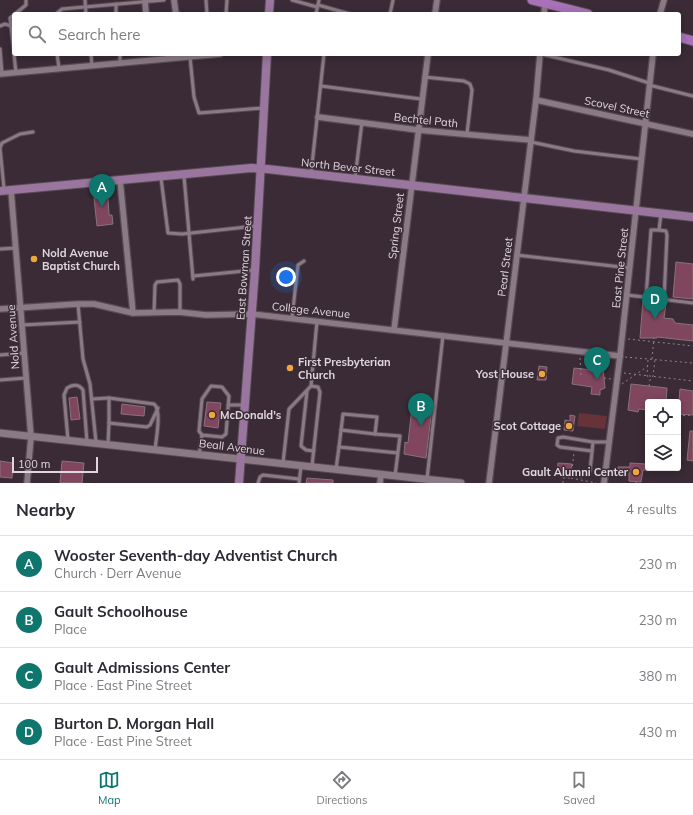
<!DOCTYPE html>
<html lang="en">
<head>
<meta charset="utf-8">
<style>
  body { margin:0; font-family:Mulish,sans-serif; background:#f2f2f3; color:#2b2b33 }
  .controls { position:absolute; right:12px; bottom:12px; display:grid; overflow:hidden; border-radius:4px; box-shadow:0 2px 10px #0003 }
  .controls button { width:36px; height:36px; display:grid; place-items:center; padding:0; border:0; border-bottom:1px solid #e1e1e2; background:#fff; color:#2b2b33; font:20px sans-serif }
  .scale { position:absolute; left:12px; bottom:10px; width:86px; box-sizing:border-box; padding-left:4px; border:2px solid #e0d6dd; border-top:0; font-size:11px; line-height:14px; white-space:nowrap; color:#e0d6dd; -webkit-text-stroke:3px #3a2b36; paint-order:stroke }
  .you { position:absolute; left:286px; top:277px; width:14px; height:14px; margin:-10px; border:3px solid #fff; border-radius:50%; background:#1a73e8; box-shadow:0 0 0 6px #1a73e833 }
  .badge { display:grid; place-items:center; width:26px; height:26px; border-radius:50%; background:#0f766e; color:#fff; font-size:13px; font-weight:700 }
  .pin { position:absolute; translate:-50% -33px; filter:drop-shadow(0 1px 2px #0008) }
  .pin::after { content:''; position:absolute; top:21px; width:14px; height:12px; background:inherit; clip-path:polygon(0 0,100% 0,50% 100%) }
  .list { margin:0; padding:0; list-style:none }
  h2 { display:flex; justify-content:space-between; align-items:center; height:52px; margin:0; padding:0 16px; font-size:17px }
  h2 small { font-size:13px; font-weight:400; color:#7c7c81 }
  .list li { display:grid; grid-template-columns:26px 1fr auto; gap:12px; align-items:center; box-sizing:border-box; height:56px; padding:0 16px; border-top:1px solid #e1e1e2 }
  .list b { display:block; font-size:15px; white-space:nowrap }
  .list p { margin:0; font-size:13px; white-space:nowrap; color:#7c7c81 }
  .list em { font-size:13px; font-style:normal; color:#7c7c81 }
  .icon { flex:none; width:22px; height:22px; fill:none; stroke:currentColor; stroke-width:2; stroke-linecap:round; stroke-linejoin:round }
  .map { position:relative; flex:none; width:693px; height:483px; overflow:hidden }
  .search { position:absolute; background:#fff; box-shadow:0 2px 10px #0003; left:12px; right:12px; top:12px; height:44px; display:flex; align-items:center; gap:10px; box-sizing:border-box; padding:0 14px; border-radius:4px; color:#7c7c81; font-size:15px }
  .sheet { height:276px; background:#fff }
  nav { display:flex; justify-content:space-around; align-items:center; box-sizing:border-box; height:56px; border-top:1px solid #e1e1e2; background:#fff; font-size:11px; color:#7c7c81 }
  nav a { display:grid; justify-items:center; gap:2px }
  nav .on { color:#0f766e }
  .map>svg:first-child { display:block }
</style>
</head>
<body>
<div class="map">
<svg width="693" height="483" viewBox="0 0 693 483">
  <rect width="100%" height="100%" fill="#3a2b36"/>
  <polygon fill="#673338" points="579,413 607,416 605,429 577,426"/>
  <g fill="#80465d" stroke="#88737a">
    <polygon points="108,197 109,215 112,215 113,224 97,226 94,198"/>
    <polygon points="676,262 693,264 693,299 673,297"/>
    <polygon points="643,300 666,304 664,318 673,319 675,323 693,325 693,341 657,337 657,338 640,338"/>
    <polygon points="539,366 547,367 546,380 537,380"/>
    <polygon points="592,367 603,368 605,388 600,390 600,395 591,394 592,387 572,384 574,368 592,370"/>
    <polygon points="631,384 667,388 666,402 648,402 648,410 639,409 638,412 628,410"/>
    <polygon points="680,389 693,391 693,415 678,414"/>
    <polygon points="77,397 80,419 71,420 69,398"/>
    <polygon points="207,402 221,403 218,428 204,426"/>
    <polygon points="122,404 145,407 144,416 121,414"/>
    <polygon points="412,407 432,409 426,458 404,454 405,442 408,443"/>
    <polygon points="570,415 575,416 573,431 564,430 565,420 570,421"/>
    <polygon points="690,431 693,431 693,461 687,460"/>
    <polygon points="0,461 13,463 12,478 0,477"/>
    <polygon points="62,461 84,463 82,483 60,483"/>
    <polygon points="558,463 572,464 570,475 568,475 567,477 560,476 560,474 557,473"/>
    <polygon points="630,463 646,464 646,470 643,470 641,482 629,481 629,471 618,471 618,467 630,467"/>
    <polygon points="307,478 333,480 333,483 306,483"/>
  </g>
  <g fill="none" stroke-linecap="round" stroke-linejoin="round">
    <g stroke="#564a53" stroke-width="5">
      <g id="service">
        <polyline points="85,0 86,14"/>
        <polyline points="206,0 207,14"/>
        <polyline points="292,0 317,7"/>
        <polyline points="116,4 116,14"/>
        <polyline points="318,5 350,14"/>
        <polyline points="15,14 26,5 26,0"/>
        <polyline points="56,14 62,9 164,0"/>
        <polyline points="226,14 227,0"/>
        <polyline points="316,14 319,0"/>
        <polyline points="390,14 393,0"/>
        <polyline points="14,15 10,18 14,52"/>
        <polyline points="0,26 5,24 11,26"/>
        <polyline points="0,49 2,74"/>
        <polyline points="14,54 16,73"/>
        <polyline points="57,54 59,68"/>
        <polyline points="91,54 92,66"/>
        <polyline points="120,54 120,64"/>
        <polyline points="541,54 609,70 649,83"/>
        <polyline points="190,57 194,97 199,113 263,108"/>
        <polyline points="424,77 464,81 470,84 472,90 467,134"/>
        <polyline points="649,85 693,96"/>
        <polyline points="321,86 421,99"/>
        <polyline points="531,142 574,151 641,159"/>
        <polyline points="311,174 324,54"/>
        <polyline points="184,176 193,279"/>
        <polyline points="161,178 168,233 182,234 256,226"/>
        <polyline points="355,178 362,122"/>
        <polyline points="4,189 0,148 2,143 20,134 33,132"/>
        <polyline points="659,230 666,231 667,235 664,300"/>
        <polyline points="0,249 16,248"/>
        <polyline points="516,255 630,268"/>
        <polyline points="193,276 255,270"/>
        <polyline points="627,295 693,303"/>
        <polyline points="646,297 651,230 659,230 661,214"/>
        <polyline points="78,304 83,359 90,384 96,442"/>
        <polyline points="154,312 155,285 157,282 178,280 180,284 180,312"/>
        <polyline points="292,318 298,265 304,261"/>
        <polyline points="22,325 80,322"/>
        <polyline points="0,355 24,353"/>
        <polyline points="0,380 26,378"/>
        <polyline points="311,386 318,387 320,392 312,466"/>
        <polyline points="307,391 301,446 306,450 314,451"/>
        <polyline points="92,399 109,398"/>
        <polyline points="228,405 244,405"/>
        <polyline points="341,430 375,434"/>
        <path d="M68 440 64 395 67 388C73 384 79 384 83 390L87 442"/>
        <polyline points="108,444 109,423"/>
        <path d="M155 450C156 439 162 410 154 404L109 398V423L147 427 150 425 158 408"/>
        <polyline points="592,451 560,447 557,445 558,438 563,437 593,442 609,442"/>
        <polyline points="199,455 202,435 199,431 202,399 211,386 222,387 229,396 226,434 222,437 202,435"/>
        <polyline points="283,463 289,409 311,386 317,321"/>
        <polyline points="336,469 339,447"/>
        <polyline points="590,471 593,442"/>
        <polyline points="395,476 400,436 375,434 377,417 343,414 339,447 398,453"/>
        <polyline points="427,479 443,335"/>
        <polyline points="258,483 260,477 263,475 299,479"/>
        <polyline points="299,483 301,466"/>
      </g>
    </g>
    <g stroke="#564a53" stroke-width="8">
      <g id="minor">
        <polyline points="145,0 146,14"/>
        <polyline points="174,0 176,14"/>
        <polyline points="435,14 437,0"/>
        <polyline points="544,14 545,3"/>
        <polyline points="660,14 664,0"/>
        <polyline points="0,74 220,54"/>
        <polyline points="536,100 693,134"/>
        <polyline points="318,117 418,130 531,140"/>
        <polyline points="120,180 133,313"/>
        <polyline points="11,190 31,437 27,483"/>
        <polyline points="0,309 78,304 94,304 133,313 179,312 206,315 252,314 620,356"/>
        <polyline points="394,330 428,54"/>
        <polyline points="380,483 381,475"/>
        <polyline points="489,483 536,100 540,54"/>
        <polyline points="604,483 620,356 653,54"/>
      </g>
    </g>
    <g stroke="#564a53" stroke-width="9">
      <polyline id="tertiary" points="0,433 461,483"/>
    </g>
    <g stroke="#564a53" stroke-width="10">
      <g id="secondary">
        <polyline points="269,14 270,0"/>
        <polyline points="0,191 251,168 267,169 693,217"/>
        <polyline points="239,483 255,270 267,54"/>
      </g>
    </g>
    <g stroke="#564a53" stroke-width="11">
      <g id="primary">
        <polyline points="532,0 588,14"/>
        <polyline points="679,37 693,41"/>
      </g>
    </g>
    <g stroke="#8f828b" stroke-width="1" stroke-dasharray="2 3" stroke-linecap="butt">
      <polyline points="628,339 693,346"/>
      <polyline points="625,357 693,363"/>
      <polyline points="580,358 581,375"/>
      <polyline points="652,359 654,338"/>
      <polyline points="648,360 647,375 649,380"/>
      <polyline points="624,373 693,381"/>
      <polyline points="604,378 611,379"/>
      <polyline points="622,384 648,366"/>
      <polyline points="649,386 650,380 653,376 655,360"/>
      <polyline points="678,416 693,415"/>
      <polyline points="646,464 648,445"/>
      <polyline points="572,471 582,478"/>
      <polyline points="563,478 571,478 574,453"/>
      <polyline points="571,478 596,483"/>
      <polyline points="563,483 563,476"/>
      <polyline points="636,483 636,482"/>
    </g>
    <use href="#service" stroke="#8b7a86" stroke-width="3"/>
    <use href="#minor" stroke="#8b7a86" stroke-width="5.5"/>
    <use href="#tertiary" stroke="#8b7a86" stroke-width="7"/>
    <use href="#secondary" stroke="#9a769e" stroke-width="8"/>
    <use href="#primary" stroke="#a971b7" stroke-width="9"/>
  </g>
  <g fill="#efa73d" stroke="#3a2b36" stroke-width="1.5">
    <circle cx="34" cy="259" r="4"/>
    <circle cx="290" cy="368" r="4"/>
    <circle cx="542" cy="374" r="4"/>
    <circle cx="212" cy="415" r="4"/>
    <circle cx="569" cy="426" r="4"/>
    <circle cx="636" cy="472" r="4"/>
  </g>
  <g text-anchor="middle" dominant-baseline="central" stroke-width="3" stroke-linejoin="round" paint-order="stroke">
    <g font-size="11" fill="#e0d6dd" stroke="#3a2b36">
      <text transform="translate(617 107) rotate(12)">Scovel Street</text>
      <text transform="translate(426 120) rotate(6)">Bechtel Path</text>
      <text transform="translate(348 167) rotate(6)">North Bever Street</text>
      <text transform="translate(396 226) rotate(-83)">Spring Street</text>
      <text transform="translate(505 267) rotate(-83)">Pearl Street</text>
      <text transform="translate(244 268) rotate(-86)">East Bowman Street</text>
      <text transform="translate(620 268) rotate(-84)">East Pine Street</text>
      <text transform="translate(311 310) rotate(6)">College Avenue</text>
      <text transform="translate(13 337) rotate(-94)">Nold Avenue</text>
      <text transform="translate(232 447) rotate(7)">Beall Avenue</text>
    </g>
    <g font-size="11" font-weight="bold" fill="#e0d6dd" stroke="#3a2b36" text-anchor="start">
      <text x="42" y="253">Nold Avenue<tspan x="42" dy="13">Baptist Church</tspan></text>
      <text x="298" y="362">First Presbyterian<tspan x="298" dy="13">Church</tspan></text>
      <text x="534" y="374" text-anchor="end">Yost House</text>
      <text x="220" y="415">McDonald's</text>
      <text x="561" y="426" text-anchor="end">Scot Cottage</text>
      <text x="628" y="472" text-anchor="end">Gault Alumni Center</text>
    </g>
  </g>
</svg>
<div class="controls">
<button><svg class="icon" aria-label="locate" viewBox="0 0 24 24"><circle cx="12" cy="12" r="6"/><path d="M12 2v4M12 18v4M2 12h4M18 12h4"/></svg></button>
<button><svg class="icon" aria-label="layers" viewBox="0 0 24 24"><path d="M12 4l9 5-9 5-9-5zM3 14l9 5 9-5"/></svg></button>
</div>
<div class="scale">100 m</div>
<div class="you"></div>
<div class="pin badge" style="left:102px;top:207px">A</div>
<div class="pin badge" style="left:421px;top:426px">B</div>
<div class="pin badge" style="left:597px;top:380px">C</div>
<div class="pin badge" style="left:655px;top:319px">D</div>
<div class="search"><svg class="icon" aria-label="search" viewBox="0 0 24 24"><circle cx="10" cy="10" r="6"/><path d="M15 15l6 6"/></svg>Search here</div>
</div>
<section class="sheet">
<h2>Nearby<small>4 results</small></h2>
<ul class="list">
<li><span class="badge">A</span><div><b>Wooster Seventh-day Adventist Church</b><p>Church · Derr Avenue</p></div><em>230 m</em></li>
<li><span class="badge">B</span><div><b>Gault Schoolhouse</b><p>Place</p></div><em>230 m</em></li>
<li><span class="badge">C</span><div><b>Gault Admissions Center</b><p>Place · East Pine Street</p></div><em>380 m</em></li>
<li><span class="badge">D</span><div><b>Burton D. Morgan Hall</b><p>Place · East Pine Street</p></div><em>430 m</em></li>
</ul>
</section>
<nav>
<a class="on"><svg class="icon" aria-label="map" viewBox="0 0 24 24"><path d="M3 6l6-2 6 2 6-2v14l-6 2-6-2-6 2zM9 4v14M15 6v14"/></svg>Map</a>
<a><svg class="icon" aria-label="directions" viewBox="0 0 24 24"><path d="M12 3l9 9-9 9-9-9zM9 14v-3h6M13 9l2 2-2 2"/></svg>Directions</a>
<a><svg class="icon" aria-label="saved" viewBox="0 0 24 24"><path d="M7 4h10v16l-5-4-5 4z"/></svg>Saved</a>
</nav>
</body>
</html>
